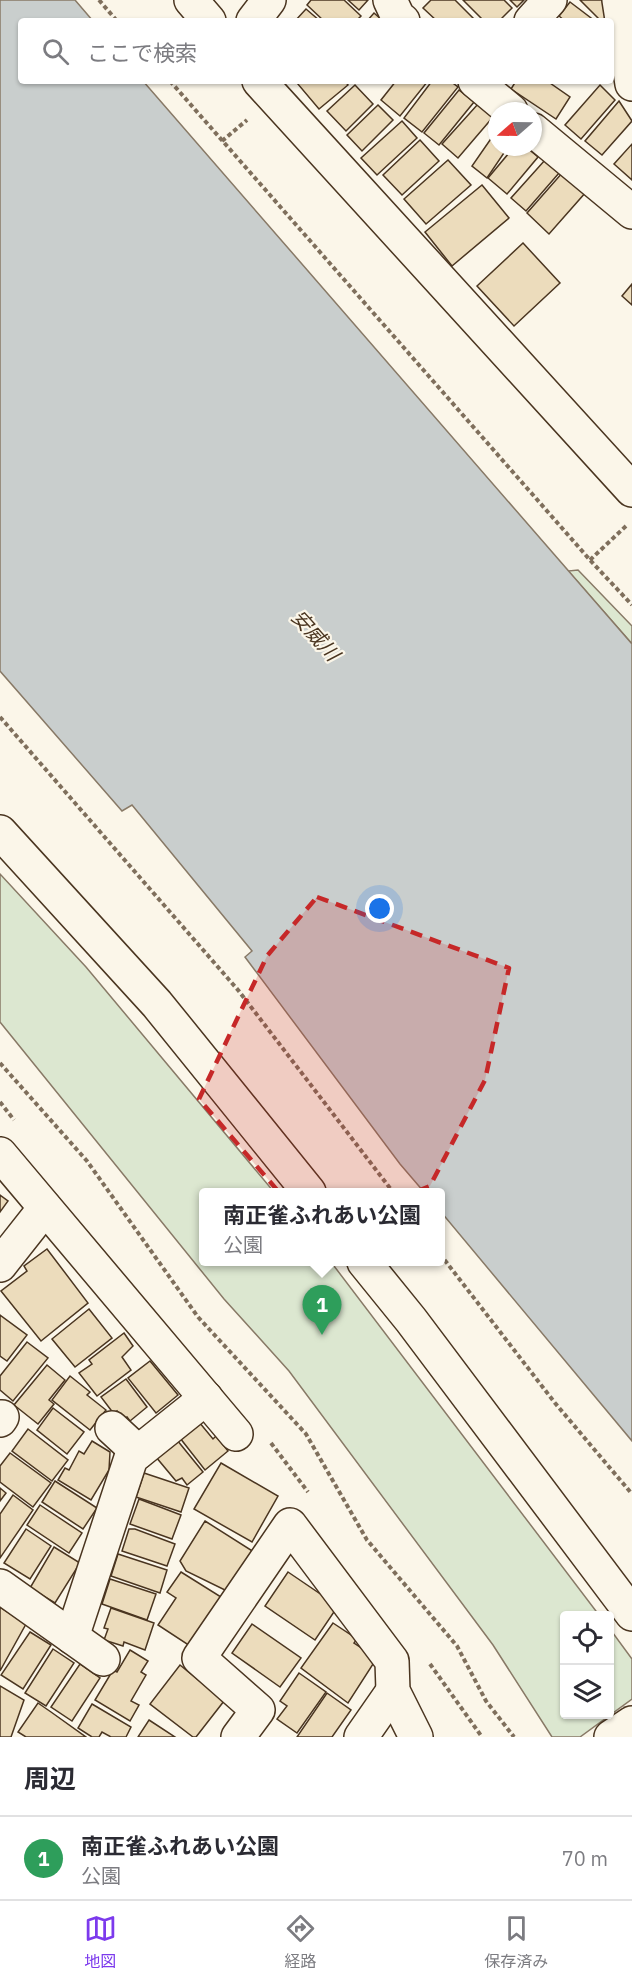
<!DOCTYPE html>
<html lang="ja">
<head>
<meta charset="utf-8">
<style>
  body { margin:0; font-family:"IBM Plex Sans","Noto Sans JP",sans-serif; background:#f2f2f3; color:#2b2b33 }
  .controls { position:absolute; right:18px; bottom:18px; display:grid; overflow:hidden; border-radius:6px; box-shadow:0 2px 4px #0004 }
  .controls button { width:54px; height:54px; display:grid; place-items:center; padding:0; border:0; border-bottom:2px solid #e1e1e2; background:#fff; color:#2b2b33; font:30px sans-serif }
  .compass { position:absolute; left:488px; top:102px; width:54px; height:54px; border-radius:50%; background:#fff; box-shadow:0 2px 4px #0004; rotate:250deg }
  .you { position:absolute; left:380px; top:909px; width:21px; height:21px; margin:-15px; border:4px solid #fff; border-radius:50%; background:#1a73e8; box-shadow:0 0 0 9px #1a73e833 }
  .badge { display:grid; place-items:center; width:39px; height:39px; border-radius:50%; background:#7c3aed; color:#fff; font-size:20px; font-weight:700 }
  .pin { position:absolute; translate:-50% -50px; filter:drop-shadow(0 2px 3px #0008) }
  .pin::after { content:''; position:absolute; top:32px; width:21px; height:18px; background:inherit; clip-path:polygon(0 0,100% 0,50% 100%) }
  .popup { position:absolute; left:199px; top:1188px; width:246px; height:78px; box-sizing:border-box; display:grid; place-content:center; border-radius:6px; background:#fff; filter:drop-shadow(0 2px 4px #0005); font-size:20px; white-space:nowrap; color:#7c7c81 }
  .popup b { font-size:22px; color:#2b2b33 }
  .popup::after { content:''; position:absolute; left:50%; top:100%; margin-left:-12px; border:12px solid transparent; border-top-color:#fff }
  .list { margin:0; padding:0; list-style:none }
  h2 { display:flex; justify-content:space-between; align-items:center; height:78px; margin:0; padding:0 24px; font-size:26px }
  h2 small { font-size:20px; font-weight:400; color:#7c7c81 }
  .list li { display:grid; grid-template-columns:39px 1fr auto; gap:18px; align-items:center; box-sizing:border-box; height:84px; padding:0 24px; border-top:2px solid #e1e1e2 }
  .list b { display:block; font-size:22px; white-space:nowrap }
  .list p { margin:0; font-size:20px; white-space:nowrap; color:#7c7c81 }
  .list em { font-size:20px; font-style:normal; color:#7c7c81 }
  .icon { flex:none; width:33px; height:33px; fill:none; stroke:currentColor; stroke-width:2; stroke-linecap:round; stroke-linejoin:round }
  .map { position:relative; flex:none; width:632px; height:1737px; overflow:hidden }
  .search { position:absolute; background:#fff; box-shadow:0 2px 4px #0004; left:18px; right:18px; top:18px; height:66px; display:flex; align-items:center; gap:15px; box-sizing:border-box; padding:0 21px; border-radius:6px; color:#7c7c81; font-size:22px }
  .sheet { height:162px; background:#fff }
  nav { display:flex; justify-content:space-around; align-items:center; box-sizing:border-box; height:84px; border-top:2px solid #e1e1e2; background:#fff; font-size:16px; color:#7c7c81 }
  nav a { display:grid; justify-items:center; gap:3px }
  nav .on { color:#7c3aed }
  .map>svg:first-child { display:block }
</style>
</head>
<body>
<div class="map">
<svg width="632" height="1737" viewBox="0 0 632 1737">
  <rect width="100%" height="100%" fill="#fbf6e9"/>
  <g fill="#dce7d0" stroke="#887966" stroke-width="1.5">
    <polygon points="578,570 632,626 632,644 568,571"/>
    <polygon points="0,874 86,967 274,1192 204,1192 204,1262 331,1262 599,1615 564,1616 564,1714 610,1714 610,1629 632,1659 632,1699 580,1737 552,1737 493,1645 289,1371 224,1299 0,1022"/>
  </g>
  <polygon fill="#c9cecd" stroke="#887966" stroke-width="1.5" points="0,0 75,0 93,21 21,21 21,81 143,81 632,644 632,1441 441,1212 440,1192 424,1192 400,1164 245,957 252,951 132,805 122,811 0,671"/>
  <g fill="#ecdcbc" stroke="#4a3520" stroke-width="1.5">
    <polygon points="311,0 344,0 361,16 356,21 324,21 307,5"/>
    <polygon points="348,0 368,0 359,10"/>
    <polygon points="431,0 455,0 476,21 437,21 423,8"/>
    <polygon points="463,0 504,0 512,8 499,21 484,21"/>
    <polygon points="510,0 524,0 517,7"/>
    <polygon points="580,0 605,0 609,14 601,21"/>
    <polygon points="570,2 595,21 565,21 559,16"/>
    <polygon points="306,9 320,21 295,21"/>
    <polygon points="374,13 383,21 367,21"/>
    <polygon points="300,81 345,81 348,85 319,109 297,83"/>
    <polygon points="396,81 428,81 400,116 381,100"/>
    <polygon points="432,81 450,81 458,87 422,132 404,118"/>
    <polygon points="516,81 547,81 570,97 556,119 511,89"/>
    <polygon points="355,85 373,104 346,131 327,111"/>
    <polygon points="600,85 615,100 581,139 565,125"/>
    <polygon points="459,90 474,102 439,145 424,133"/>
    <polygon points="619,101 632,121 602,155 585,141"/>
    <polygon points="478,104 493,117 458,158 442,144"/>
    <polygon points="378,105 393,120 362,151 347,135"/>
    <polygon points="402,121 417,138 377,175 361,158"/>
    <polygon points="497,130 497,147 508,147 487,178 472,166"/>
    <polygon points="420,140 439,161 402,195 383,175"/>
    <polygon points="632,144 632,180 614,164"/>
    <polygon points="514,147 526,147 538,157 507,194 488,178"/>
    <polygon points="448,160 471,185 426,224 404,199"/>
    <polygon points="545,160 559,173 526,211 511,198"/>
    <polygon points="563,172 586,192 549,234 527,213"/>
    <polygon points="482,185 509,218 452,266 425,232"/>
    <polygon points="523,243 560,283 514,326 477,286"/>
    <polygon points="632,284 632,305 622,296"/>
    <polygon points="0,1195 8,1201 0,1212"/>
    <polygon points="47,1249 88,1303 41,1341 1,1291 27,1271 24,1266"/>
    <polygon points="89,1309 112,1338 75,1367 52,1339"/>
    <polygon points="0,1315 27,1335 7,1361 0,1356"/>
    <polygon points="124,1333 133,1346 122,1357 131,1370 97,1396 79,1373 92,1364 89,1360"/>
    <polygon points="27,1342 48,1358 13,1401 0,1390 0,1376"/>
    <polygon points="150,1361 178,1395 156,1413 128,1378"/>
    <polygon points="47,1365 65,1380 49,1400 54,1404 38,1424 14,1405"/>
    <polygon points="70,1376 90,1392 87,1395 106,1410 90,1430 52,1400"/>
    <polygon points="126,1379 147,1407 130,1421 127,1417 123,1419 117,1411 114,1414 101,1397"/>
    <polygon points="53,1408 84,1432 67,1454 37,1430"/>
    <polygon points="199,1422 213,1439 216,1436 228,1451 205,1470 180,1438"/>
    <polygon points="28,1429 68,1460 52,1481 12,1451"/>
    <polygon points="177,1440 203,1472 187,1485 182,1478 176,1481 156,1457"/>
    <polygon points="92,1441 110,1452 109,1470 91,1500 58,1480 65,1468 69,1470 79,1451 84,1454"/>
    <polygon points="10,1453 51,1483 33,1507 0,1482 0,1466"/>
    <polygon points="221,1463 278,1496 252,1542 194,1509"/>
    <polygon points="144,1473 189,1488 181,1512 136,1497"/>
    <polygon points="55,1481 97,1508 83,1529 42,1502"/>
    <polygon points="0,1488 6,1493 0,1501"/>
    <polygon points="13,1495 33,1510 0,1558 0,1514"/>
    <polygon points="139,1499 181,1515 172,1539 130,1524"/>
    <polygon points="40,1505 82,1533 69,1553 27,1525"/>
    <polygon points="205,1521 254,1552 229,1592 186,1571 180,1561"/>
    <polygon points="26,1529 51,1546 30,1579 4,1563"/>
    <polygon points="129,1529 135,1529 175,1544 167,1566 122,1551"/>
    <polygon points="54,1547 80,1563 55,1603 30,1588"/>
    <polygon points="118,1554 167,1570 160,1593 111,1576"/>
    <polygon points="181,1572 221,1597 190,1646 158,1625 176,1598 167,1592"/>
    <polygon points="288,1572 338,1606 315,1640 265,1606"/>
    <polygon points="110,1579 156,1594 147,1620 102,1604"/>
    <polygon points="0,1607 26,1624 0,1671"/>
    <polygon points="111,1608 154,1623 145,1650 124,1642 123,1646 104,1640 108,1629 104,1628"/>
    <polygon points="333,1623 357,1639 354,1643 372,1655 375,1661 348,1703 301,1668"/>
    <polygon points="252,1624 301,1658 280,1687 232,1653"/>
    <polygon points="30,1632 51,1645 23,1689 1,1675"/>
    <polygon points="53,1649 74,1663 46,1706 25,1693"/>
    <polygon points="130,1650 148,1661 141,1672 146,1675 131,1701 139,1705 130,1721 95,1700 113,1670 117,1672"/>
    <polygon points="80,1664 100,1678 72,1721 51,1707"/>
    <polygon points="180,1665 224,1701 196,1737 193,1737 150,1704"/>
    <polygon points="299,1673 326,1692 297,1733 277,1719 287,1706 280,1701"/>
    <polygon points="0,1686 24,1700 11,1737 0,1737"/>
    <polygon points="327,1693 351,1710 332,1737 297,1737"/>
    <polygon points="38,1703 51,1712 86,1737 26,1737 18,1732"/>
    <polygon points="92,1704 131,1727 126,1737 111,1737 102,1732 99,1737 92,1737 78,1728"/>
    <polygon points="149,1720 175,1737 138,1737"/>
  </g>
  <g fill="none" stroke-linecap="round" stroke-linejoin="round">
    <g stroke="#4a3520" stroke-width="36">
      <g id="minor">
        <polyline points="191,0 209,21"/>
        <polyline points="390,0 398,17 403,21"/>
        <polyline points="619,0 632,84"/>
        <polyline points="253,21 269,0"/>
        <polyline points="531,21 550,0"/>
        <polyline points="259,81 632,490"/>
        <polyline points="475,81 511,111"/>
        <polyline points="533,130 632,212"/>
        <polyline points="0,832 157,1004 309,1192"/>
        <polyline points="0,1154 236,1434"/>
        <polyline points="364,1262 411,1320 632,1614"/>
        <polyline points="0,1265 45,1208"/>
        <polyline points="0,1420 2,1417"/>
        <polyline points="112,1428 138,1452"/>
        <polyline points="0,1586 103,1659"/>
        <polyline points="72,1637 131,1458 206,1398"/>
        <polyline points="238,1737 258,1710 199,1658 290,1525 392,1661 393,1691 416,1737"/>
        <polyline points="361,1737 393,1691"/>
        <polyline points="611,1737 632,1723"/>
      </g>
    </g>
    <g stroke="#7f6f5c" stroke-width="4" stroke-dasharray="4.5 3" stroke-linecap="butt">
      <polyline points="99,0 117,21"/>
      <polyline points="170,81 590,560 632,605"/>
      <polyline points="222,141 247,120"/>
      <polyline points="590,560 626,526"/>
      <polyline points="0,717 238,990 393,1192"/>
      <polyline points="0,1063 87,1161 198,1317 306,1434 367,1540 457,1646 486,1701 514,1737"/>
      <polyline points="0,1102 14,1120"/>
      <polyline points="440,1254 555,1403 632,1494"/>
      <polyline points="271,1443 308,1492"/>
      <polyline points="430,1664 482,1737"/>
    </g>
    <use href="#minor" stroke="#fbf6e9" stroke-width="33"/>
  </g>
  <path fill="#c62828" fill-opacity="0.2" stroke="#c62828" stroke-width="4.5" stroke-dasharray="12 8" stroke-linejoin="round" d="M317 897 509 968 485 1080 430 1186 314 1233 199 1099 267 956Z"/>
  <g text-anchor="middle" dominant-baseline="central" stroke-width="4.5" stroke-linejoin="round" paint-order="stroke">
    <g font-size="20" font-style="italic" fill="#4a3520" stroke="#fbf6e9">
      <text transform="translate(316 635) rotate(48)">安威川</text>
    </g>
  </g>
</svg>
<div class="controls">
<button><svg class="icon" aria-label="locate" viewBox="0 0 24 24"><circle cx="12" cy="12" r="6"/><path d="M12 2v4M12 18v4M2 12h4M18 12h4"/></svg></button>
<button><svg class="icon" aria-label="layers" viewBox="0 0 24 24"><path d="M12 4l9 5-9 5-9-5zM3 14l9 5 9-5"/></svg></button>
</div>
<svg class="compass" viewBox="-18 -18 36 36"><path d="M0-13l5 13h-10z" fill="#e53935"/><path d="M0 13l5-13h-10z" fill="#7c7c81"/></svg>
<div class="you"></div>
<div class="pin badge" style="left:322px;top:1335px;background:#2e9e5b">1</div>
<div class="popup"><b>南正雀ふれあい公園</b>公園</div>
<div class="search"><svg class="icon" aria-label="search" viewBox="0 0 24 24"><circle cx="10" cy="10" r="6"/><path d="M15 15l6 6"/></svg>ここで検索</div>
</div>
<section class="sheet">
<h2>周辺<small></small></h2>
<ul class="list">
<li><span class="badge" style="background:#2e9e5b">1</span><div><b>南正雀ふれあい公園</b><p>公園</p></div><em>70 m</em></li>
</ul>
</section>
<nav>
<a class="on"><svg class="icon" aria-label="map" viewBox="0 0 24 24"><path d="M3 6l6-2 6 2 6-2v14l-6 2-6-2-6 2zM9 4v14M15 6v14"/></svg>地図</a>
<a><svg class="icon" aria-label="directions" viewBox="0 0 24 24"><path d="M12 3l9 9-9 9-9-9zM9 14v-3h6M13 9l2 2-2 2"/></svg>経路</a>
<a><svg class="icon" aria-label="saved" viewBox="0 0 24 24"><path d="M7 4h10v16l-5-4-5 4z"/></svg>保存済み</a>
</nav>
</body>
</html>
